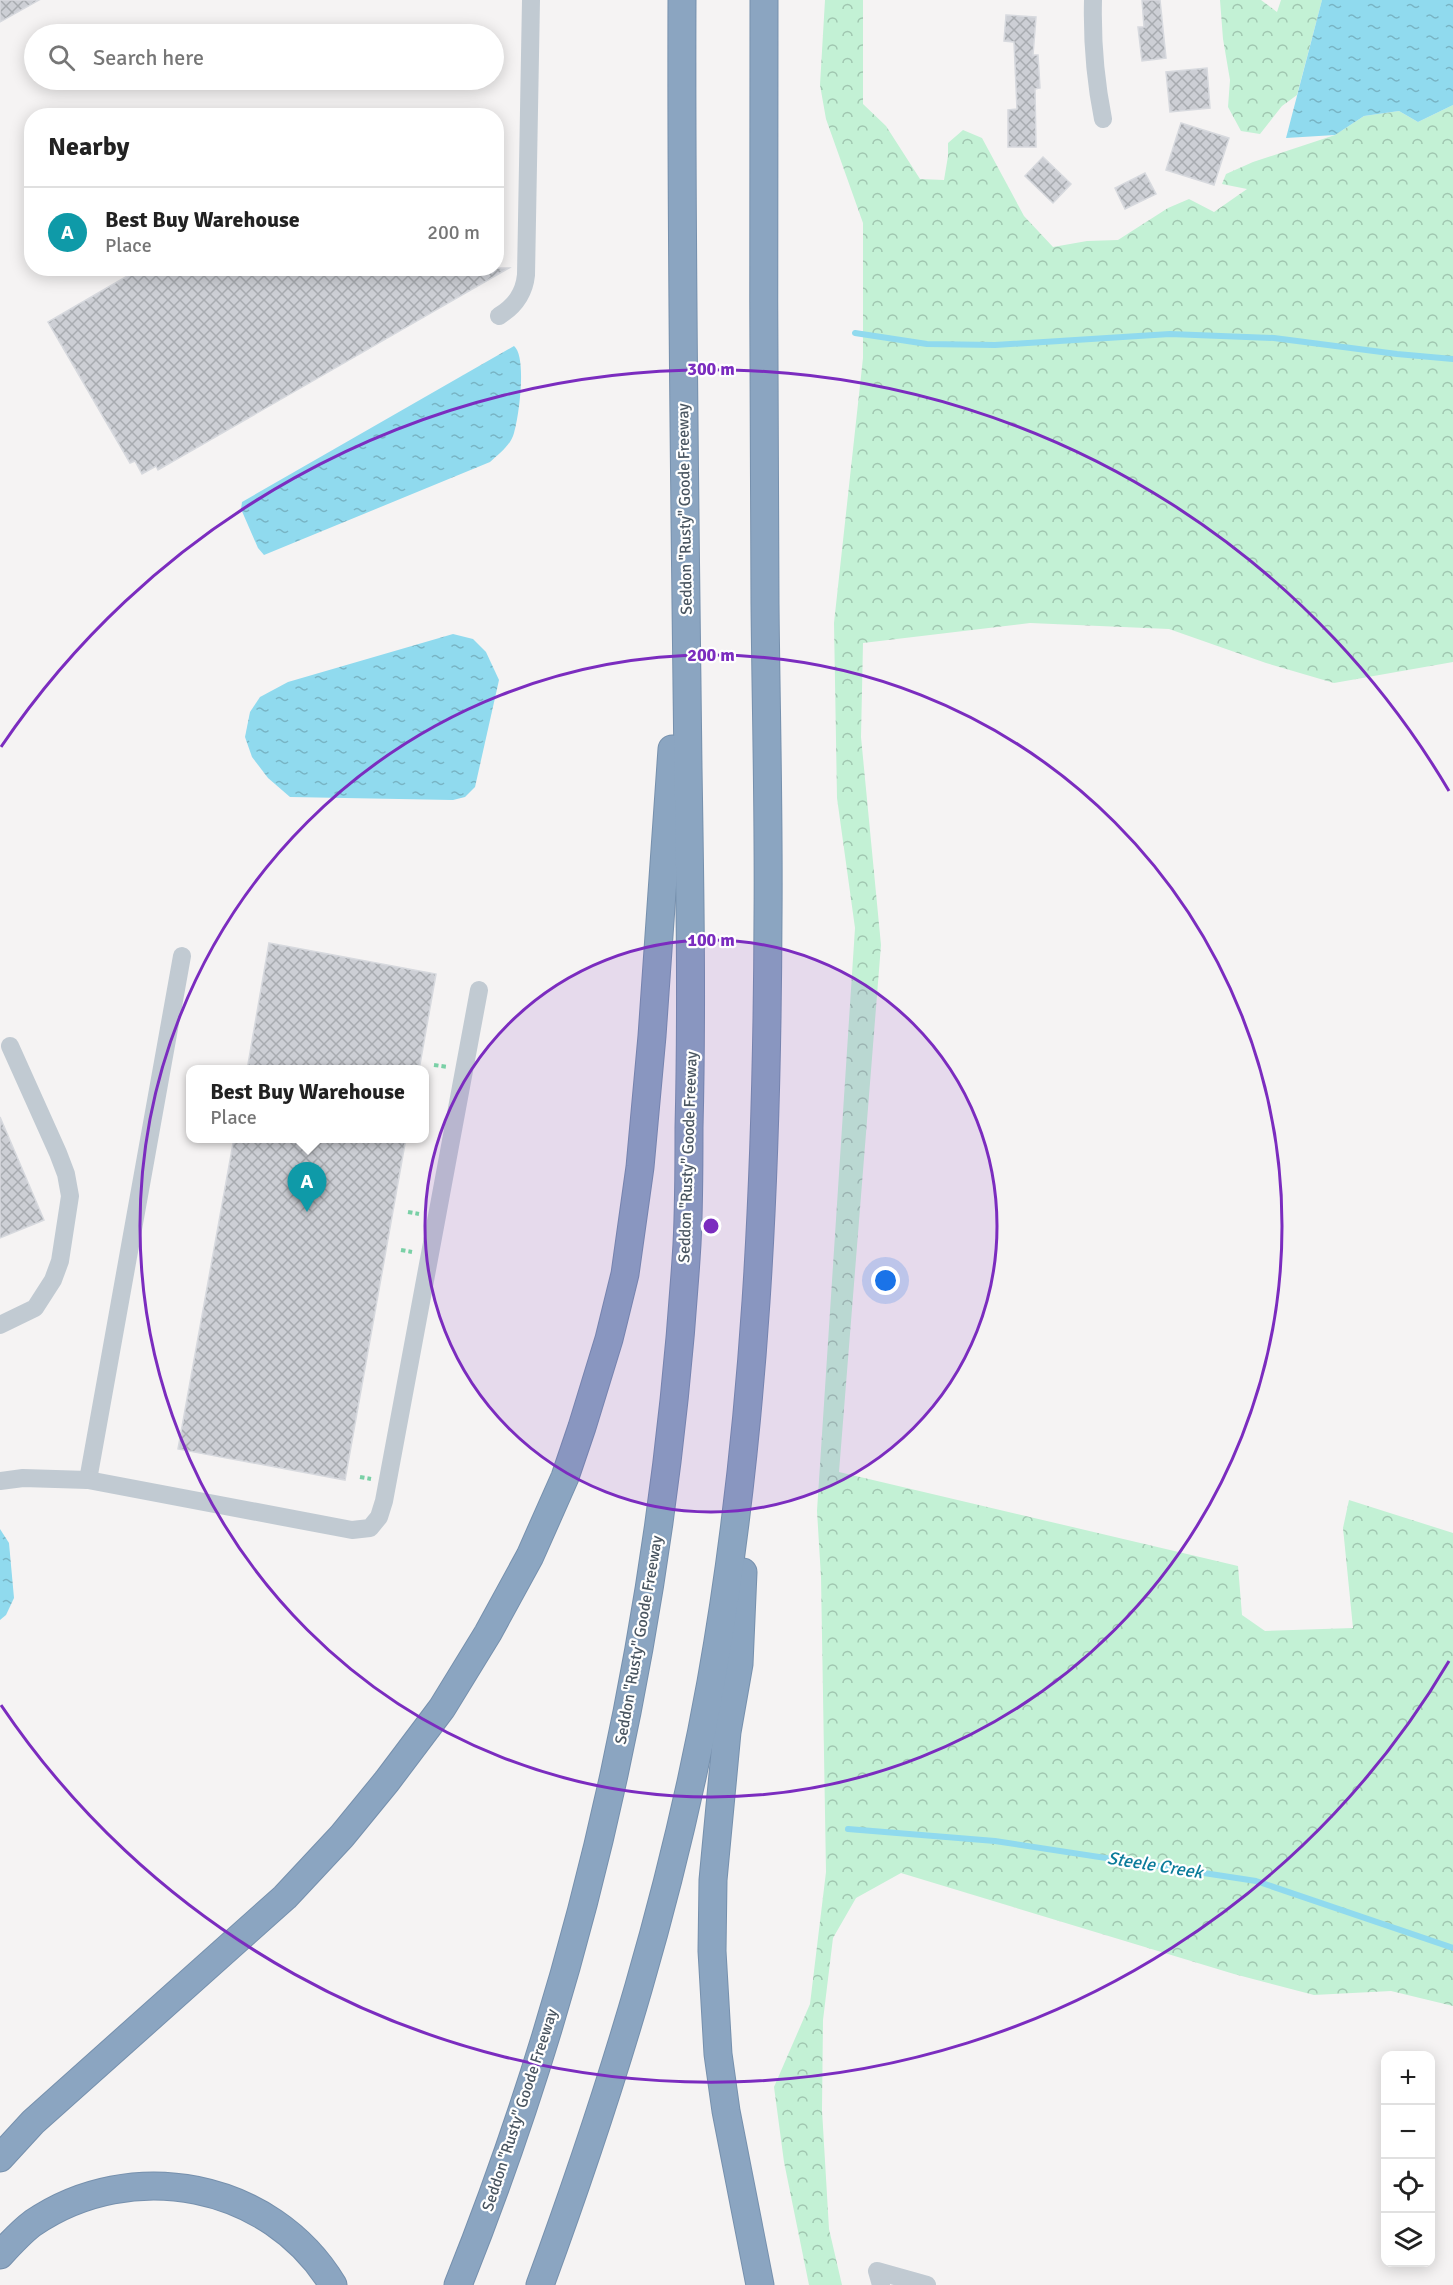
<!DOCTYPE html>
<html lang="en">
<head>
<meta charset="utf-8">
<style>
  body { margin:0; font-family:Signika,sans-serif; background:#f6f6f6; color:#222 }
  .controls { position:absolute; right:18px; bottom:18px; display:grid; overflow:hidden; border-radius:12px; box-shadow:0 3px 15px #0003 }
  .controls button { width:54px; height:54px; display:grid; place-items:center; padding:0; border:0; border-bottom:2px solid #e0e0e0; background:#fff; color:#222; font:30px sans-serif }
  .you { position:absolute; left:886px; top:1281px; width:21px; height:21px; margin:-15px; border:4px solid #fff; border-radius:50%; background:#1a73e8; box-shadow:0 0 0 9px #1a73e833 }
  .badge { display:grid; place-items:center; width:39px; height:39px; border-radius:50%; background:#0b8043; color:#fff; font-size:20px; font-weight:700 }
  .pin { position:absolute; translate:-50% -50px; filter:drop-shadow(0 2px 3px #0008) }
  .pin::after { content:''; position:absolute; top:32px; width:21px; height:18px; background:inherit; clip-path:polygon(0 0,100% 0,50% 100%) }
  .popup { position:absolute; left:186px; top:1065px; width:243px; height:78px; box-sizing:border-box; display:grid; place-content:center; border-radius:12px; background:#fff; filter:drop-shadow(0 2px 4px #0005); font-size:20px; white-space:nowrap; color:#767676 }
  .popup b { font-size:22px; color:#222 }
  .popup::after { content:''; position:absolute; left:50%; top:100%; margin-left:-12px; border:12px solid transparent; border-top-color:#fff }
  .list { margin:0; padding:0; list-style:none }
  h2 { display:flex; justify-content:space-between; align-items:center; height:78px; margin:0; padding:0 24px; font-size:26px }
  h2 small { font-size:20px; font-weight:400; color:#767676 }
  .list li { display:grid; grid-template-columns:39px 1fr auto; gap:18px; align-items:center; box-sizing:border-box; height:90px; padding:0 24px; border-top:2px solid #e0e0e0 }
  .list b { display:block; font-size:22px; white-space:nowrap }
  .list p { margin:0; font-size:20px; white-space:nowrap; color:#767676 }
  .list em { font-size:20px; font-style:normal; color:#767676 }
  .icon { flex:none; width:33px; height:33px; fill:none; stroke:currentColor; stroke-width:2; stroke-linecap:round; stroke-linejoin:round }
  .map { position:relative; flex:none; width:1453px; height:2285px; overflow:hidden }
  .search { position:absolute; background:#fff; box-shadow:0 3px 15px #0003; left:24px; top:24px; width:480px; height:66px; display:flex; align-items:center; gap:15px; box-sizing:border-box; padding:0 21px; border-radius:33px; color:#767676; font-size:22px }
  .panel { position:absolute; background:#fff; box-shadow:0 3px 15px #0003; left:24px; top:108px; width:480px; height:168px; border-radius:24px }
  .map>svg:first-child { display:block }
</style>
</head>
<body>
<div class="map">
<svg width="1453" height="2285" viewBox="0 0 1453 2285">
  <defs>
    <pattern id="forest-crowns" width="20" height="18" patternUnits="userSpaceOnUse" patternTransform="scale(1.5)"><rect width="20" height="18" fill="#c3f1d5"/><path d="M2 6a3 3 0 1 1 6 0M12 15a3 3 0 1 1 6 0" fill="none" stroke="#a0c6b0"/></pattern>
    <pattern id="water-ripples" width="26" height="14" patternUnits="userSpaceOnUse" patternTransform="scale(1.5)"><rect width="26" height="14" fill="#90daee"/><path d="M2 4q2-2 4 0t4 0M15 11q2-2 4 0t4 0" fill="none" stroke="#78b4c4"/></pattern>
    <pattern id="building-cross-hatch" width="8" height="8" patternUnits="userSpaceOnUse" patternTransform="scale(1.5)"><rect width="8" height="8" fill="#cdcfd5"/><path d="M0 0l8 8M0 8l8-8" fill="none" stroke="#a8abb0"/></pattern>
  </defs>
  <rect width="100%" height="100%" fill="#f5f3f3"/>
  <g fill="url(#forest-crowns)">
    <polygon points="825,0 863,0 863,104 886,126 920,179 944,180 948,156 948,143 963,130 982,138 1024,216 1053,247 1087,241 1118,240 1168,208 1189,199 1214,212 1247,189 1222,184 1226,174 1253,162 1335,135 1364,116 1399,111 1418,122 1453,105 1453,662 1334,683 1266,663 1169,629 1030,623 863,643 861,737 881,945 839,1472 1238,1566 1242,1615 1265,1631 1353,1628 1343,1528 1349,1500 1453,1533 1453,2006 1391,1991 1314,1995 1234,1974 901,1873 856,1898 833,1938 823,2020 822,2110 829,2229 842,2285 809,2285 784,2162 774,2087 810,2004 826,1872 821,1577 817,1511 855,928 837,798 834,623 863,358 863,223 826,119 820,85"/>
    <polygon points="1220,0 1261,0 1277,12 1281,0 1322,0 1297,95 1282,106 1260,134 1241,131 1228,107 1230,80 1223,39"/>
  </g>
  <g fill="url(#water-ripples)">
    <polygon points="1322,0 1453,0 1453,105 1418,122 1399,111 1364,116 1335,135 1286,138"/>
    <path d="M514 346C527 356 519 417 514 433 511 445 499 454 490 462L264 555 258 548 241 509 242 502Z"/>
    <polygon points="453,634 473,639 486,652 499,680 475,787 465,797 453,800 290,797 268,778 252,757 245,737 250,712 260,697 288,682"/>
    <polygon points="0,1529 9,1543 14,1598 6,1615 0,1620"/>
  </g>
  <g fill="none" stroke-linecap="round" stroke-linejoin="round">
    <g stroke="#90daee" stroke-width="6">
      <polyline points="855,333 927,344 995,345 1170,334 1274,338 1397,354 1453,359"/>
      <polyline points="848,1829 995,1841 1256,1881 1453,1948"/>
    </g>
  </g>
  <g fill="url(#building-cross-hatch)" stroke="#d7d9de" stroke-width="1.5">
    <polygon points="0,0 39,0 0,22"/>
    <polygon points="1142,0 1160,0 1166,58 1142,61 1138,27 1144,27"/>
    <polygon points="1006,15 1036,17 1033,55 1038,55 1040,88 1035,89 1036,147 1008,147 1008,110 1017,109 1014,42 1004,41"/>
    <polygon points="1207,68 1210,108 1170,112 1166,72"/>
    <polygon points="1181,123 1229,138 1214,185 1166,170"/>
    <polygon points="1043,157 1071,184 1053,203 1025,176"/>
    <polygon points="1145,173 1156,194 1125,209 1115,188"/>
    <polygon points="141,268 509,268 158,470 156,466 142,474 135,461 130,463 48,322"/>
    <polygon points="269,943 436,974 419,1070 247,1070"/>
    <polygon points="0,1117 44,1220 0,1238"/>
    <polygon points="234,1138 406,1138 345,1480 178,1449"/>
  </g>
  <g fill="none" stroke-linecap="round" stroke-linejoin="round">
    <g stroke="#7690ad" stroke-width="29">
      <g id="highway">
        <polyline points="743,1572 739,1664 727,1732 713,1880 712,1951 718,2054 726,2111 760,2285"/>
        <polyline points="0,2158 33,2122 285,1897 342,1836 387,1781 442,1708 488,1633 530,1556 565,1477 582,1427 609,1339 625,1274 640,1167 652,1036 672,749"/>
        <path d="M0 2255C10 2244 21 2232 33 2223 131 2156 271 2182 333 2285"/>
        <path d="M458 2285C591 1954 665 1601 687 1244 689 1206 689 1167 689 1128 692 1008 690 888 688 768 685 512 681 256 682 0"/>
        <path d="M540 2285C612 2089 674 1888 711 1682 756 1430 767 1174 768 918 769 814 766 709 765 604 763 403 764 201 764 0"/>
      </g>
    </g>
    <g stroke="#7ad0a6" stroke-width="4" stroke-dasharray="4.5 3" stroke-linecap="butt">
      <polyline points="434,1065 448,1067"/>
      <polyline points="408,1212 419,1214"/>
      <polyline points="401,1250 412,1252"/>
      <polyline points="360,1477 371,1479"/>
    </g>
    <g stroke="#c1cad2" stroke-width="18">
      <path d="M1093 0C1092 40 1095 79 1103 119"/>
      <path d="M499 316C515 306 524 294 526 275L531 0"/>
      <polyline points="0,1325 35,1308 53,1280 60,1261 70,1196 66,1174 58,1153 10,1046"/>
      <polyline points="88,1480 182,956"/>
      <polyline points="0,1481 23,1478 88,1480 352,1530 370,1528 379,1517 384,1501 479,990"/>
      <polyline points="881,2285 877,2271 927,2285"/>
    </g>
    <use href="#highway" stroke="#8ba5c1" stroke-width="27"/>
  </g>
  <circle cx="711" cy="1226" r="286" fill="#7b2cbf" fill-opacity=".12"/>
  <g fill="none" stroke="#7b2cbf" stroke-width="3">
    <circle cx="711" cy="1226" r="286"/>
    <circle cx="711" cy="1226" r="571"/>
    <path d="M1449 1661A857 857 0 0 1 1 1705M1 747A857 857 0 0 1 1449 791"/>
  </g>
  <g text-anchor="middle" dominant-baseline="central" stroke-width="4.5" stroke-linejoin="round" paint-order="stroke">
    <g font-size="16" fill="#4a5661" stroke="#fff">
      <text transform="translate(685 509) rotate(-91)">Seddon "Rusty" Goode Freeway</text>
      <text transform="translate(688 1157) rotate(-88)">Seddon "Rusty" Goode Freeway</text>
      <text transform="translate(639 1640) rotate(-80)">Seddon "Rusty" Goode Freeway</text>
      <text transform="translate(520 2110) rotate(-72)">Seddon "Rusty" Goode Freeway</text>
    </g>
    <g font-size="18" font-style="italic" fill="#0c7c9b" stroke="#fff">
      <text transform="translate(1155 1865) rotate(9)">Steele Creek</text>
    </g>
  </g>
  <circle cx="711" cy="1226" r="9" fill="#7b2cbf" stroke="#fff" stroke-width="3"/>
  <g font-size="18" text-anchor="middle" font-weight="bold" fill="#7b2cbf" stroke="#fff" stroke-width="4.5" stroke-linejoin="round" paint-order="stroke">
    <text x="711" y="375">300 m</text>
    <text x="711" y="661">200 m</text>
    <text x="711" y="946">100 m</text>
  </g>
</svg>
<div class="controls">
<button>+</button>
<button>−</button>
<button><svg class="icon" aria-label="locate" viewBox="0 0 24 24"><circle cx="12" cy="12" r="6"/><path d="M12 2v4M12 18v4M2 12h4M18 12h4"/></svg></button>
<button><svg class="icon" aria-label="layers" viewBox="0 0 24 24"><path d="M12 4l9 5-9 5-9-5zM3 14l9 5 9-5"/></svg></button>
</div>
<div class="you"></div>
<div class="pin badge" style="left:307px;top:1212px;background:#0f9aa8">A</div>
<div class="popup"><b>Best Buy Warehouse</b>Place</div>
<div class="search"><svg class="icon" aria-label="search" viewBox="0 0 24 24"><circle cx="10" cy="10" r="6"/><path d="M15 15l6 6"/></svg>Search here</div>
<section class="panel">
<h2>Nearby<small></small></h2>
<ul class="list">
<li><span class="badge" style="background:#0f9aa8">A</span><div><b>Best Buy Warehouse</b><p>Place</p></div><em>200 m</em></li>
</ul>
</section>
</div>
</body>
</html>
